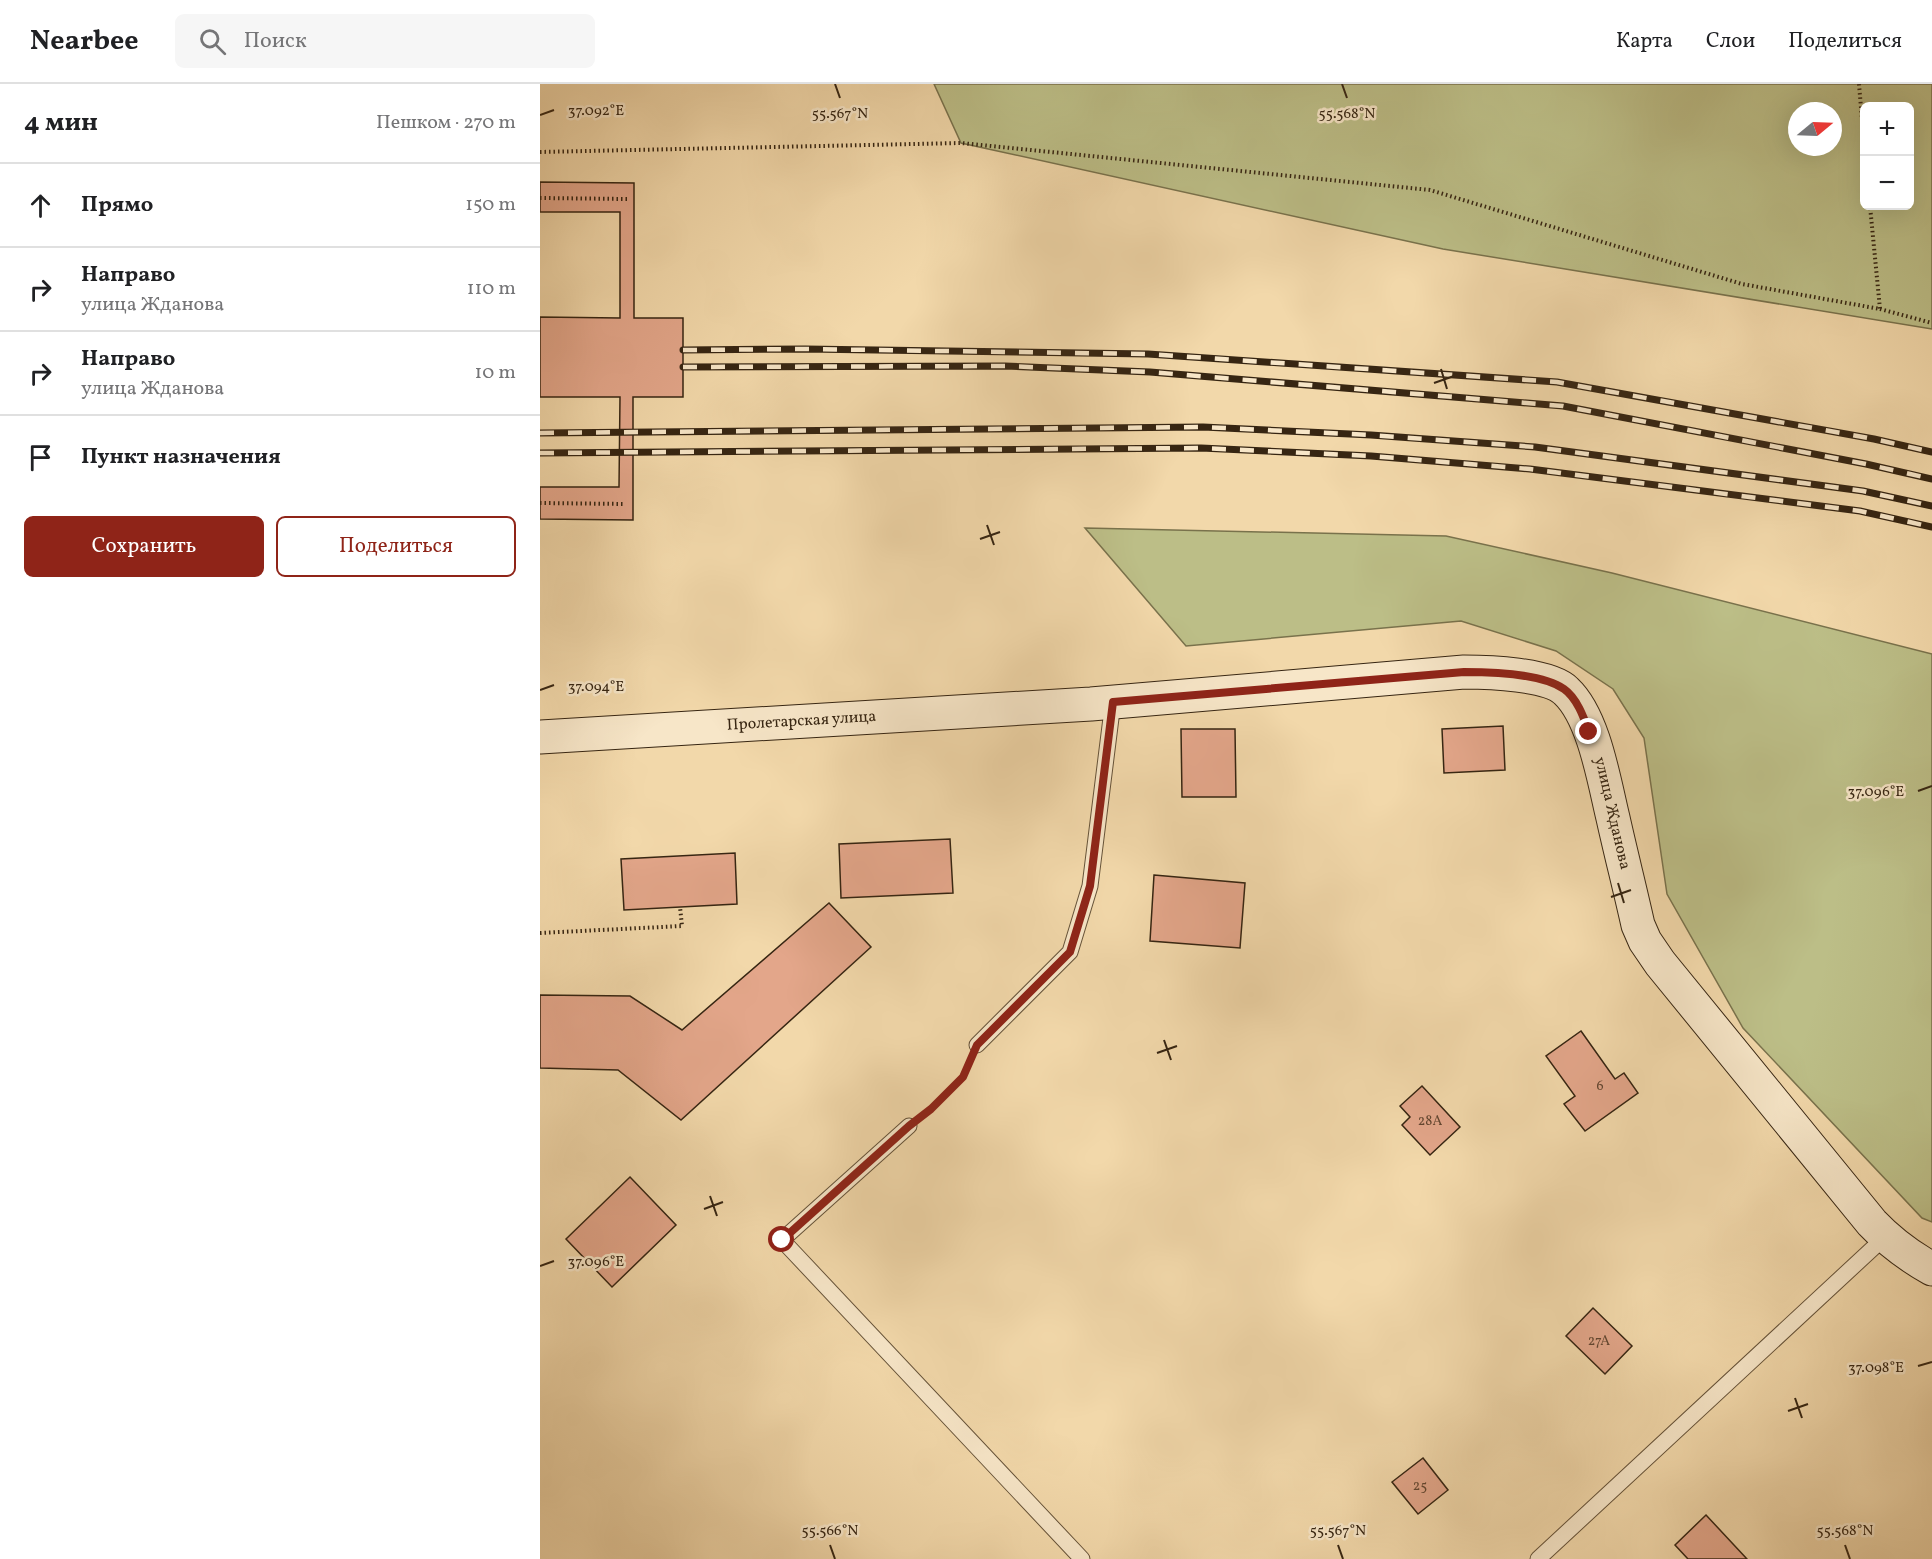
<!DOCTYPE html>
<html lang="ru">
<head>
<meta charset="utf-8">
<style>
  body { margin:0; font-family:Vollkorn,serif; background:#f6f6f6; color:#202124 }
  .controls { position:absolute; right:18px; top:18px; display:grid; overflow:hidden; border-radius:9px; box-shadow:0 6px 24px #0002 }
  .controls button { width:54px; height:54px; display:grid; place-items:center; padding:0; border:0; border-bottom:2px solid #e0e0e0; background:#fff; color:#202124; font:30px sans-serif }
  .compass { position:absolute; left:1248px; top:18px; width:54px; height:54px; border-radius:50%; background:#fff; box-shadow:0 6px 24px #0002; rotate:71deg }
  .stop { position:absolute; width:18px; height:18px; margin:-14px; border:4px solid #8f2418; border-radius:50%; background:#fff }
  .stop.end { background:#8f2418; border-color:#fff; box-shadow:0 2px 6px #0008 }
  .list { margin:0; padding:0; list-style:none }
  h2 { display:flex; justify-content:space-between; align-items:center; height:78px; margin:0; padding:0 24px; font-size:26px }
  h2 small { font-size:20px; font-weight:400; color:#757577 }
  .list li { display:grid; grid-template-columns:39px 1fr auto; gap:18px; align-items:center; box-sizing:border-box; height:84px; padding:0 24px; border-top:2px solid #e0e0e0 }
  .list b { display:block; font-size:22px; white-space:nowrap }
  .list p { margin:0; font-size:20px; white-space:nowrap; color:#757577 }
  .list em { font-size:20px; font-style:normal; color:#757577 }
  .actions { display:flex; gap:12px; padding:18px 24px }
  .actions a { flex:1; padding:14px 0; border:2px solid #8f2418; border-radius:9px; text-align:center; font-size:21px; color:#8f2418 }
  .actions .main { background:#8f2418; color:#fff }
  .icon { flex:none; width:33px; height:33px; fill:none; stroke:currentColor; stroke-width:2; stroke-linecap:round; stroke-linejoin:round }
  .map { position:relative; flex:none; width:1392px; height:1475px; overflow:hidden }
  header { display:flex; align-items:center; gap:36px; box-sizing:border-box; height:84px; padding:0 30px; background:#fff; border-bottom:2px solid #e0e0e0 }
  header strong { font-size:28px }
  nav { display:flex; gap:33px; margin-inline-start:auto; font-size:21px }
  .search { width:420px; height:54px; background:#f6f6f6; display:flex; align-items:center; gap:15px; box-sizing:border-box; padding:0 21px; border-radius:9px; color:#757577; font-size:22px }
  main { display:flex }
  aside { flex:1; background:#fff }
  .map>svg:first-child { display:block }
</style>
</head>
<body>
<header>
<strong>Nearbee</strong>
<div class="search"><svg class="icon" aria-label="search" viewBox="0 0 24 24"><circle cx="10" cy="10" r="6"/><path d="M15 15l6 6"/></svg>Поиск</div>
<nav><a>Карта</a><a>Слои</a><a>Поделиться</a></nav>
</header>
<main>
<aside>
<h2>4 мин<small>Пешком · 270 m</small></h2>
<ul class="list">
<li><svg class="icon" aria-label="ahead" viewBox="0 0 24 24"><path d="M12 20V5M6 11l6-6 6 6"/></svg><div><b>Прямо</b></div><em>150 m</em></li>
<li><svg class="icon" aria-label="right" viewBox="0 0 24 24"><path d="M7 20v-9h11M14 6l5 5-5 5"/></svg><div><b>Направо</b><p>улица Жданова</p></div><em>110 m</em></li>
<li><svg class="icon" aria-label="right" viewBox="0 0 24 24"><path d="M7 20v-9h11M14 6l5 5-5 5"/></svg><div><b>Направо</b><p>улица Жданова</p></div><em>10 m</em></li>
<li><svg class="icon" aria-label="arrive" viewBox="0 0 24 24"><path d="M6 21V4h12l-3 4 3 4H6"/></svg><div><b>Пункт назначения</b></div></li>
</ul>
<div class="actions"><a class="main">Сохранить</a><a>Поделиться</a></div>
</aside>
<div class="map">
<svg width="1392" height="1475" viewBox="0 0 1392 1475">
  <rect width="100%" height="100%" fill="#f2d8aa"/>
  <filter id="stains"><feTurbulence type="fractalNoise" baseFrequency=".00333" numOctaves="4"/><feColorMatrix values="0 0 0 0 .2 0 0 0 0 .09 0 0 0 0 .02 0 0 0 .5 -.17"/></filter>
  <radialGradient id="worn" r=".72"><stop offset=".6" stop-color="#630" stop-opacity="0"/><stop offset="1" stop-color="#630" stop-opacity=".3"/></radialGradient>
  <g fill="#bcbe87" stroke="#79724c" stroke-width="1.5" fill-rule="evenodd">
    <path d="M394 0H1392V245L903 165 421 59ZM1370 22V122H1324V22ZM1257 27H1293V63H1257Z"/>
    <polygon points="545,444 906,452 1072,489 1392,570 1392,1138 1382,1134 1203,944 1127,810 1104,654 1073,605 1016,567 921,537 646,562"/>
  </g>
  <g fill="#e3a68a" stroke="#362512" stroke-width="1.5">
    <polygon points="0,98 94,99 94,234 143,234 143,313 93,313 93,436 0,435 0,403 79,403 80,313 0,313 0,233 80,234 80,128 0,128"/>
    <polygon points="963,642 965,686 904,689 902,645"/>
    <polygon points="641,645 695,645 696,713 642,713"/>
    <polygon points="410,755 413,809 301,814 299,760"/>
    <polygon points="195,769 197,820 84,826 81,775"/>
    <polygon points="614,791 705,799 700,864 610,857"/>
    <polygon points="289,819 331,863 141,1036 78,986 0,984 0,911 90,912 142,946"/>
    <polygon points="1041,947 1075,995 1084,989 1098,1009 1045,1047 1024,1020 1035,1012 1006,972"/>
    <polygon points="882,1002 920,1043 890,1071 862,1041 870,1033 860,1022"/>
    <polygon points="90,1093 136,1141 72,1203 26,1155"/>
    <polygon points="1053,1224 1092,1262 1065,1290 1026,1252"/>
    <polygon points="883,1374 908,1406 878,1430 852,1398"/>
    <polygon points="1166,1431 1207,1475 1148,1475 1135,1461"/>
  </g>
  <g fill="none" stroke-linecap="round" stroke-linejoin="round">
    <g stroke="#655238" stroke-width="17">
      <g id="service">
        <polyline points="437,961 530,868 550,802 573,618"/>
        <polyline points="369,1042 242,1156 542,1475"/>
        <polyline points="998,1475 1345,1153"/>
      </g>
    </g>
    <g stroke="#362512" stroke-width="35">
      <g id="secondary">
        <path id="s1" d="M0 653 551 620 924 588C948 588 1009 590 1026 607 1054 633 1064 697 1073 734 1081 770 1090 805 1098 841L1105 857 1120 879 1332 1139C1350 1158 1369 1172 1392 1185"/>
      </g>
    </g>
    <g stroke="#362512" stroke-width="4" stroke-dasharray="1.5 3" stroke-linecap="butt">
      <polyline points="1319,0 1324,59"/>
      <polyline points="0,68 421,59 890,106 1202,200 1340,225 1330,122"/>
      <polyline points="0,114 87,115"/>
      <polyline points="1340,225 1392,239"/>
      <polyline points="0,419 85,420"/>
      <polyline points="0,849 142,842 140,823"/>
      <polyline points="384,1030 423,993 429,981"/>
    </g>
    <use href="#service" stroke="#f7e6c8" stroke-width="15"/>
    <use href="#secondary" stroke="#f7e6c8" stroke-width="33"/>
    <g stroke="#362512" stroke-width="7">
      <g id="rail">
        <polyline points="143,266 265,265 608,270 1017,298 1334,355 1392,368"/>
        <polyline points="143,283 465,282 610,288 1023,322 1326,380 1392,395"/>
        <polyline points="0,349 663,343 831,351 995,363 1323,407 1392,422"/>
        <polyline points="0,369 661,364 831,372 990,385 1320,427 1392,443"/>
      </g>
    </g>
    <use href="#rail" stroke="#f7e6c8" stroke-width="4.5" stroke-dasharray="14" stroke-linecap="butt"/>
  </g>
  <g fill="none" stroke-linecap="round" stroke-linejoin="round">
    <path stroke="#8f2418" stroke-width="8" d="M242 1156 369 1042 391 1025 423 993 437 961 530 868 550 802 573 618 924 588C951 588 1001 589 1024 605 1037 614 1044 634 1049 648"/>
  </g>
  <path fill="none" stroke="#362512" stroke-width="2" d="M295 0 300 14M802 0 807 14M0 31 14 26M901 285 907 305M894 299 914 292M447 441 454 461M440 455 460 448M0 606 14 601M1378 707 1392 702M1078 799 1084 819M1071 813 1091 806M624 956 631 976M617 969 637 962M170 1112 177 1132M164 1125 183 1118M0 1182 14 1177M1378 1282 1392 1278M1255 1314 1262 1334M1248 1327 1268 1320M290 1461 295 1475M798 1461 803 1475M1305 1461 1310 1475"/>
  <g text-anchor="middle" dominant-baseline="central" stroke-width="5" stroke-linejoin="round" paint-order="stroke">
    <g font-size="14" fill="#614530">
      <text x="1060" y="1002">6</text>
      <text x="890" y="1037">28А</text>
      <text x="1059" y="1257">27А</text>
      <text x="880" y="1402">25</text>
    </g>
    <g font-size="16" fill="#362512" stroke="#f7e6c8">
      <text stroke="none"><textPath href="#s1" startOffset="262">Пролетарская улица</textPath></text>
      <text stroke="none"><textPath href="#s1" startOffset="1164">улица Жданова</textPath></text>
    </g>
  </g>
  <g font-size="15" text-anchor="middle" fill="#362512" stroke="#f7e6c8" stroke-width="5" stroke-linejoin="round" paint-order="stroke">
    <text x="56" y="31">37.092°E</text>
    <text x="300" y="34">55.567°N</text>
    <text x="807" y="34">55.568°N</text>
    <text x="56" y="607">37.094°E</text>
    <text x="1336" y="712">37.096°E</text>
    <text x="56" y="1182">37.096°E</text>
    <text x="1336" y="1288">37.098°E</text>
    <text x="290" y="1451">55.566°N</text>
    <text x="798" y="1451">55.567°N</text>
    <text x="1305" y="1451">55.568°N</text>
  </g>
  <rect width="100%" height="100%" filter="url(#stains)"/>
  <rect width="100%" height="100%" fill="url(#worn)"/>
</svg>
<div class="controls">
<button>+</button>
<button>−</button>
</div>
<svg class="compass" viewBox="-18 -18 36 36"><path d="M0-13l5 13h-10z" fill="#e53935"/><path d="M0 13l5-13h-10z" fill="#757577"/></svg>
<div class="stop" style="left:242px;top:1156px"></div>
<div class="stop end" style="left:1049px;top:648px"></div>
</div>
</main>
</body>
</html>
